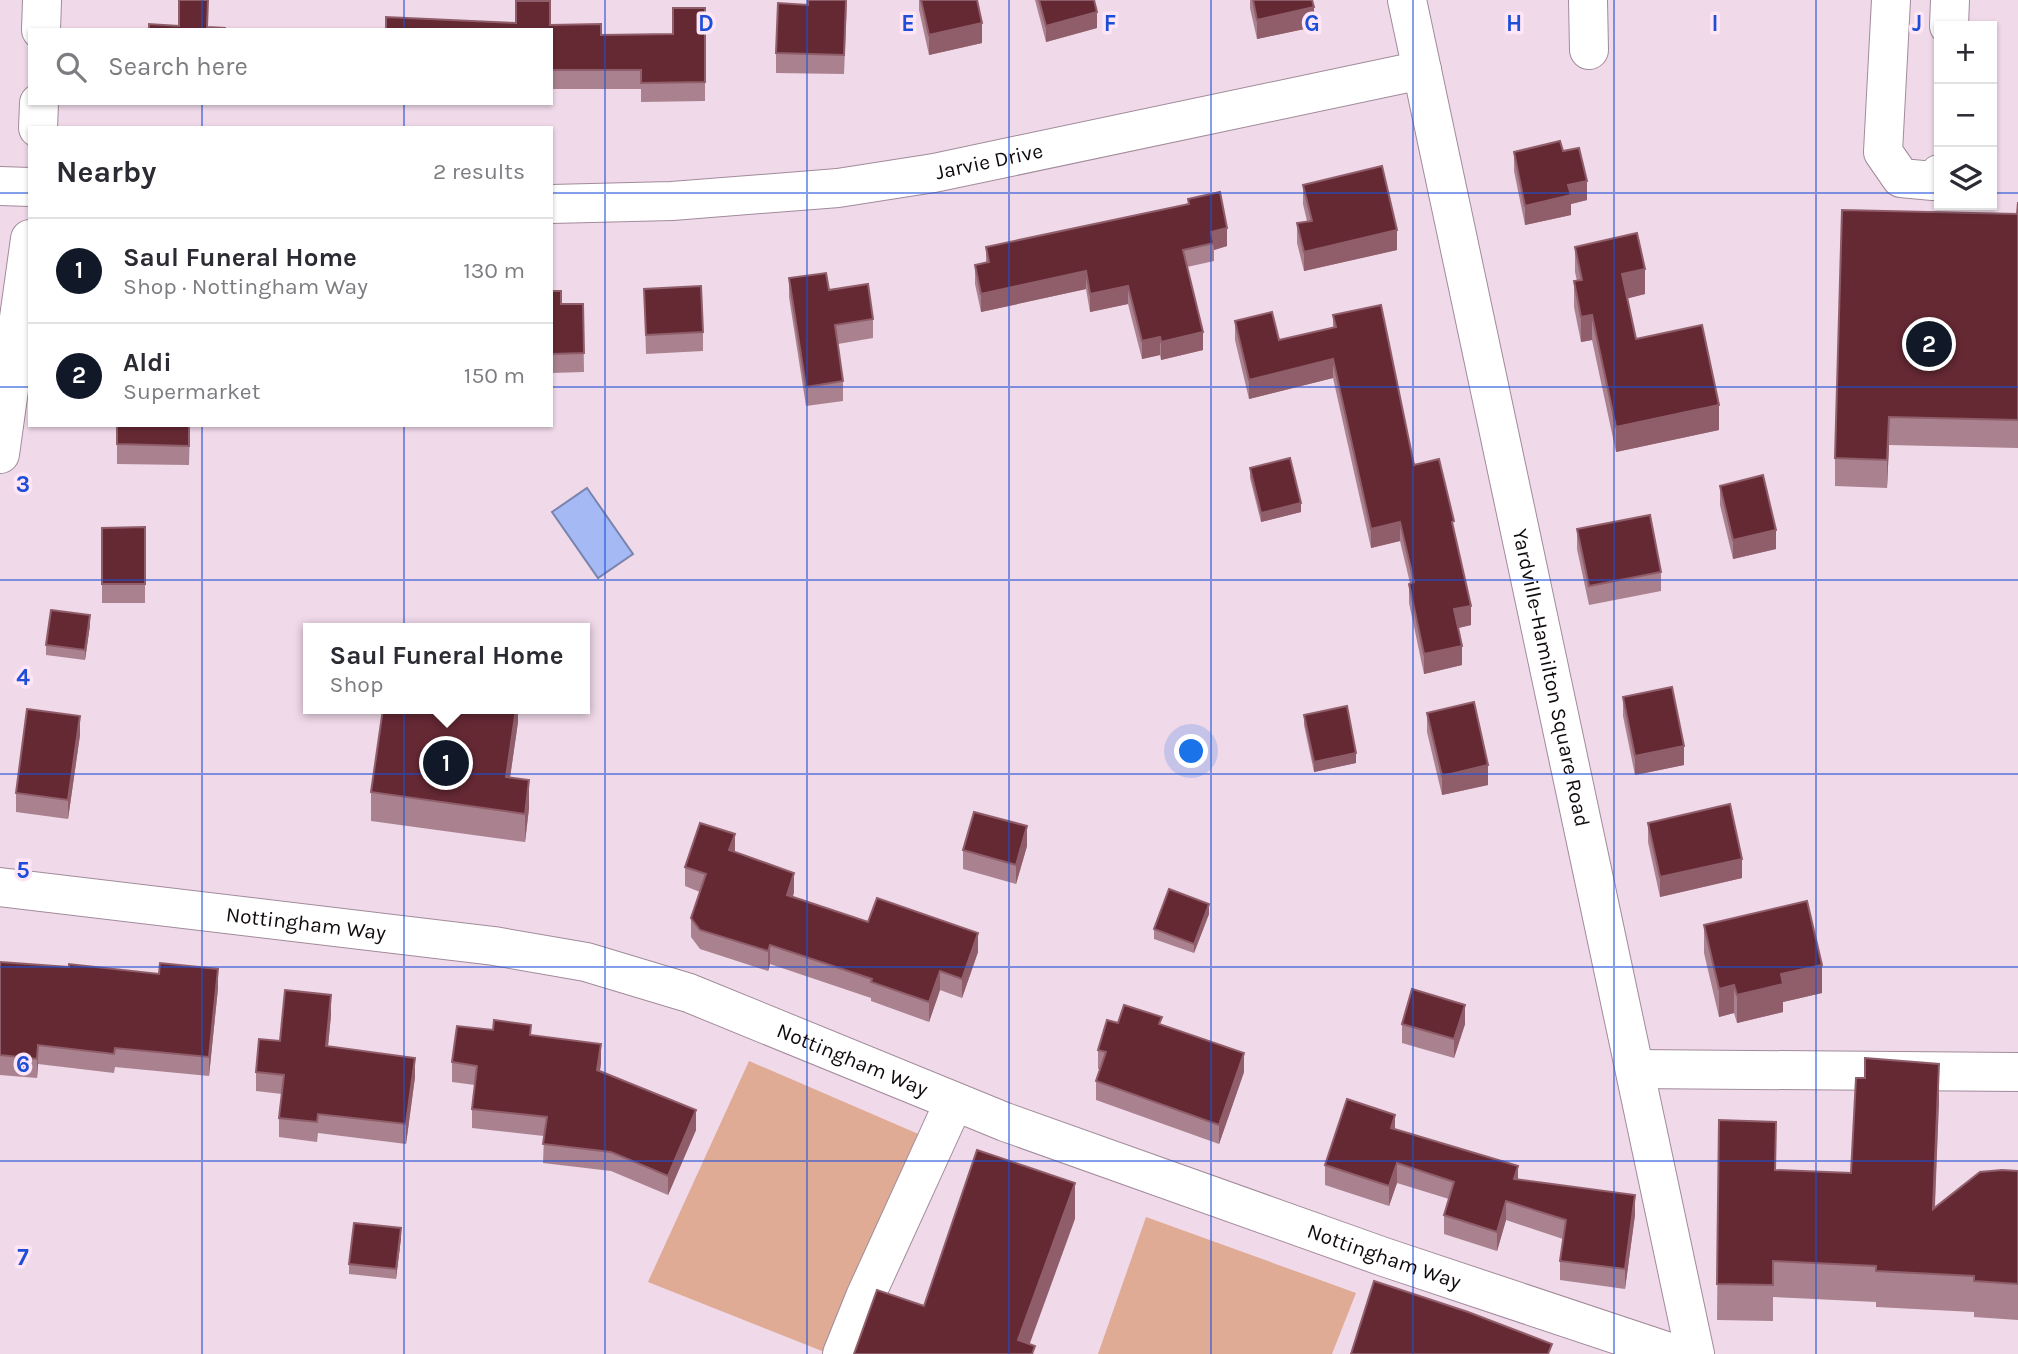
<!DOCTYPE html>
<html lang="en">
<head>
<meta charset="utf-8">
<style>
  body { margin:0; font-family:Karla,sans-serif; background:#f2f2f3; color:#2b2b33 }
  .controls { position:absolute; right:21px; top:21px; display:grid; overflow:hidden; border-radius:0px; box-shadow:0 2px 5px #0004 }
  .controls button { width:63px; height:63px; display:grid; place-items:center; padding:0; border:0; border-bottom:2px solid #e1e1e2; background:#fff; color:#2b2b33; font:35px sans-serif }
  .you { position:absolute; left:1192px; top:752px; width:24px; height:24px; margin:-18px; border:5px solid #fff; border-radius:50%; background:#1a73e8; box-shadow:0 0 0 10px #1a73e833 }
  .badge { display:grid; place-items:center; width:46px; height:46px; border-radius:50%; background:#111827; color:#fff; font-size:23px; font-weight:700 }
  .pin { position:absolute; translate:-50% -50%; border:4px solid #fff; box-shadow:0 2px 7px #0006 }
  .popup { position:absolute; left:303px; top:623px; width:287px; height:91px; box-sizing:border-box; display:grid; place-content:center; border-radius:0px; background:#fff; filter:drop-shadow(0 2px 5px #0005); font-size:23px; white-space:nowrap; color:#7c7c81 }
  .popup b { font-size:26px; color:#2b2b33 }
  .popup::after { content:''; position:absolute; left:50%; top:100%; margin-left:-14px; border:14px solid transparent; border-top-color:#fff }
  .list { margin:0; padding:0; list-style:none }
  h2 { display:flex; justify-content:space-between; align-items:center; height:91px; margin:0; padding:0 28px; font-size:30px }
  h2 small { font-size:23px; font-weight:400; color:#7c7c81 }
  .list li { display:grid; grid-template-columns:46px 1fr auto; gap:21px; align-items:center; box-sizing:border-box; height:105px; padding:0 28px; border-top:2px solid #e1e1e2 }
  .list b { display:block; font-size:26px; white-space:nowrap }
  .list p { margin:0; font-size:23px; white-space:nowrap; color:#7c7c81 }
  .list em { font-size:23px; font-style:normal; color:#7c7c81 }
  .icon { flex:none; width:38px; height:38px; fill:none; stroke:currentColor; stroke-width:2; stroke-linecap:round; stroke-linejoin:round }
  .map { position:relative; flex:none; width:2018px; height:1354px; overflow:hidden }
  .search { position:absolute; background:#fff; box-shadow:0 2px 5px #0004; left:28px; top:28px; width:525px; height:77px; display:flex; align-items:center; gap:18px; box-sizing:border-box; padding:0 24px; border-radius:0px; color:#7c7c81; font-size:26px }
  .panel { position:absolute; background:#fff; box-shadow:0 2px 5px #0004; left:28px; top:126px; width:525px; height:301px; border-radius:0px }
  .map>svg:first-child { display:block }
</style>
</head>
<body>
<div class="map">
<svg width="2018" height="1354" viewBox="0 0 2018 1354">
  <rect width="100%" height="100%" fill="#f0d9e9"/>
  <g fill="#dfab94">
    <polygon points="749,1061 923,1136 827,1353 648,1282"/>
    <polygon points="1146,1217 1356,1293 1332,1354 1098,1354"/>
  </g>
  <polygon fill="#a5b9f4" stroke="#7984af" stroke-width="2" points="587,488 633,554 598,578 552,512"/>
  <g fill="none" stroke-linecap="round" stroke-linejoin="round">
    <g stroke="#a18b9a" stroke-width="40">
      <g id="minor">
        <path id="s1" d="M1407 0 1695 1354"/>
        <polyline points="1588,0 1589,50"/>
        <polyline points="1891,0 1883,152 1901,178 1933,181 1939,174"/>
        <polyline points="1949,26 1950,0"/>
        <polyline points="41,30 42,0"/>
        <polyline points="38,128 39,103"/>
        <polyline points="0,186 30,187"/>
        <path id="s2" d="M551 204 672 201 838 188 934 173 1422 70"/>
        <polyline points="0,454 30,239"/>
        <path id="s3" d="M0 887 494 946 586 962 689 993 1005 1122 1384 1257 1675 1354"/>
        <polyline points="1635,1069 2018,1072"/>
        <polyline points="842,1354 865,1297 954,1102"/>
      </g>
    </g>
    <use href="#minor" stroke="#fff" stroke-width="38"/>
  </g>
  <g fill="#aa818e">
    <polygon points="847,0 844,74 776,73 776,53 808,5"/>
    <polygon points="919,0 977,0 982,43 929,55 919,10"/>
    <polygon points="1035,0 1094,0 1097,28 1046,42"/>
    <polygon points="1250,0 1312,0 1314,27 1257,39 1250,8"/>
    <polygon points="705,8 705,101 641,102 641,89 551,89 551,30 550,25 601,35 673,34"/>
    <polygon points="1563,151 1587,200 1571,204 1571,215 1525,225 1514,171 1514,152"/>
    <polygon points="1303,185 1397,250 1304,271 1297,243 1297,223 1307,221 1303,204"/>
    <polygon points="1188,199 1227,246 1214,250 1214,261 1187,267 1203,350 1161,360 1160,355 1142,359 1128,304 1090,312 1086,289 981,312 975,284 975,265 986,263 986,247 1188,205"/>
    <polygon points="2018,202 2018,448 1889,445 1887,488 1835,486 1835,458 2017,214"/>
    <polygon points="1575,247 1645,294 1627,298 1636,339 1719,430 1616,452 1592,340 1581,342 1574,307 1574,281 1577,281 1575,272"/>
    <polygon points="789,278 829,290 873,319 873,338 838,344 843,381 843,401 806,406 789,297"/>
    <polygon points="644,289 703,332 703,351 646,354"/>
    <polygon points="551,291 561,304 583,304 584,372 551,373"/>
    <polygon points="1333,315 1414,465 1454,530 1471,625 1458,628 1462,665 1424,674 1409,603 1409,584 1410,583 1400,541 1371,548 1333,378 1249,399 1235,340 1235,321 1279,340 1333,328"/>
    <polygon points="117,425 190,425 189,465 117,464"/>
    <polygon points="1250,468 1301,512 1261,522 1250,478"/>
    <polygon points="1720,486 1776,549 1733,559 1720,505"/>
    <polygon points="145,527 145,603 102,603 102,528"/>
    <polygon points="1577,529 1661,572 1661,591 1589,605 1577,549"/>
    <polygon points="90,625 85,660 46,655 46,645"/>
    <polygon points="1623,697 1684,765 1635,775 1623,716"/>
    <polygon points="518,709 518,722 510,778 529,808 525,842 371,821 371,792"/>
    <polygon points="1427,713 1488,785 1442,795 1427,732"/>
    <polygon points="1304,715 1356,763 1314,772 1304,725"/>
    <polygon points="80,735 68,819 16,812 16,793"/>
    <polygon points="1648,823 1742,878 1660,897 1648,842"/>
    <polygon points="1027,846 1016,884 963,869 963,850"/>
    <polygon points="735,852 794,892 793,897 868,922 978,952 962,998 940,990 929,1022 871,1001 871,998 770,964 768,971 700,949 691,937 691,918 700,892 685,886 685,867"/>
    <polygon points="1209,914 1194,953 1154,939 1154,929"/>
    <polygon points="1704,925 1822,993 1783,1002 1783,1012 1737,1023 1734,1013 1719,1017 1704,953"/>
    <polygon points="0,962 218,988 209,1076 115,1067 114,1073 38,1064 37,1078 0,1075"/>
    <polygon points="331,1015 328,1047 415,1077 406,1144 318,1133 317,1142 279,1137 279,1118 282,1094 256,1091 256,1072 280,1041"/>
    <polygon points="1118,1023 1162,1025 1244,1072 1219,1144 1096,1100 1096,1081 1100,1069 1098,1069 1098,1050"/>
    <polygon points="1402,1024 1465,1024 1454,1058 1402,1043"/>
    <polygon points="531,1035 601,1063 600,1071 696,1130 668,1195 611,1171 543,1163 544,1136 472,1128 472,1109 475,1085 452,1082 452,1062"/>
    <polygon points="1939,1100 1935,1208 2018,1171 2018,1320 1974,1317 1974,1312 1876,1307 1876,1302 1773,1297 1773,1321 1717,1320 1719,1120 1776,1122 1776,1170 1851,1173"/>
    <polygon points="1395,1129 1518,1180 1635,1215 1625,1289 1560,1280 1560,1261 1563,1239 1506,1220 1497,1251 1444,1234 1444,1215 1449,1199 1397,1183 1389,1206 1325,1185 1325,1165"/>
    <polygon points="401,1238 396,1279 349,1274 349,1264"/>
  </g>
  <g fill="#8f5e6a">
    <polygon points="1314,7 1314,27 1257,39 1257,20"/>
    <polygon points="1097,12 1097,28 1046,42 1046,26"/>
    <polygon points="982,23 982,43 929,55 929,35"/>
    <polygon points="1587,181 1587,200 1571,204 1571,215 1525,225 1525,206 1568,185"/>
    <polygon points="1227,228 1227,246 1214,250 1211,232"/>
    <polygon points="1397,230 1397,250 1304,271 1304,252"/>
    <polygon points="1645,269 1645,294 1622,300 1622,274"/>
    <polygon points="1086,271 1086,289 981,312 981,294"/>
    <polygon points="1128,286 1128,304 1090,312 1090,294"/>
    <polygon points="1592,315 1592,340 1581,342 1581,317"/>
    <polygon points="1203,332 1203,350 1161,360 1161,342"/>
    <polygon points="1160,337 1160,355 1142,359 1142,341"/>
    <polygon points="1333,359 1333,378 1249,399 1249,380"/>
    <polygon points="1719,405 1719,430 1616,452 1616,427"/>
    <polygon points="1889,417 1889,445 1887,488 1887,460"/>
    <polygon points="1301,503 1301,512 1261,522 1261,513"/>
    <polygon points="1400,522 1400,541 1371,548 1371,529"/>
    <polygon points="1776,530 1776,549 1733,559 1733,540"/>
    <polygon points="1471,606 1471,625 1454,629 1454,609"/>
    <polygon points="90,615 90,625 85,660 85,650"/>
    <polygon points="1462,646 1462,665 1424,674 1424,654"/>
    <polygon points="516,709 518,709 518,722 506,805 506,777"/>
    <polygon points="80,716 80,735 68,819 68,800"/>
    <polygon points="1684,746 1684,765 1635,775 1635,756"/>
    <polygon points="1356,753 1356,763 1314,772 1314,762"/>
    <polygon points="1488,765 1488,785 1442,795 1442,776"/>
    <polygon points="529,780 529,808 525,842 525,814"/>
    <polygon points="1027,826 1027,846 1016,884 1016,865"/>
    <polygon points="735,834 735,853 729,850"/>
    <polygon points="1742,859 1742,878 1660,897 1660,877"/>
    <polygon points="794,873 794,892 787,914 787,895"/>
    <polygon points="1209,904 1209,914 1194,953 1194,944"/>
    <polygon points="978,933 978,952 962,998 962,979"/>
    <polygon points="770,945 770,964 768,971 768,951"/>
    <polygon points="1822,965 1822,993 1783,1002 1783,1012 1737,1023 1737,995 1781,974"/>
    <polygon points="218,969 218,988 209,1076 209,1057"/>
    <polygon points="940,971 940,990 929,1022 929,1002"/>
    <polygon points="1734,985 1734,1013 1719,1017 1719,989"/>
    <polygon points="331,995 331,1015 326,1066 326,1046"/>
    <polygon points="1465,1005 1465,1024 1454,1058 1454,1039"/>
    <polygon points="601,1044 601,1063 597,1089 597,1070"/>
    <polygon points="38,1045 38,1064 37,1078 37,1059"/>
    <polygon points="1244,1053 1244,1072 1219,1144 1219,1125"/>
    <polygon points="415,1058 415,1077 406,1144 406,1124"/>
    <polygon points="1939,1064 1939,1100 1933,1246 1933,1209"/>
    <polygon points="696,1110 696,1130 668,1195 668,1176"/>
    <polygon points="1395,1115 1395,1134 1391,1128"/>
    <polygon points="1397,1163 1397,1183 1389,1206 1389,1186"/>
    <polygon points="1518,1166 1518,1186 1514,1179"/>
    <polygon points="1075,1183 1075,1219 1026,1354 1018,1340"/>
    <polygon points="1635,1195 1635,1215 1625,1289 1625,1269"/>
    <polygon points="1506,1201 1506,1220 1497,1251 1497,1232"/>
    <polygon points="401,1228 401,1238 396,1279 396,1269"/>
  </g>
  <g fill="#652934" stroke="#8f5e6a" stroke-width="2">
    <polygon points="179,0 208,0 207,27 225,28 225,30 149,30 149,24 179,26"/>
    <polygon points="808,0 846,0 844,55 776,53 778,3 808,5"/>
    <polygon points="921,0 977,0 982,23 929,35"/>
    <polygon points="1039,0 1094,0 1097,12 1046,26"/>
    <polygon points="1253,0 1312,0 1314,7 1257,20"/>
    <polygon points="516,1 550,1 550,25 601,24 601,35 673,34 673,8 705,8 705,82 641,83 641,70 551,70 551,30 386,30 386,17 516,23"/>
    <polygon points="1560,141 1563,151 1579,148 1587,181 1568,185 1571,195 1525,206 1514,152"/>
    <polygon points="1382,166 1397,230 1304,252 1297,223 1312,221 1303,185"/>
    <polygon points="1220,192 1227,228 1211,232 1214,243 1183,250 1203,332 1161,342 1160,337 1142,341 1128,286 1090,294 1086,271 981,294 975,265 989,262 986,247 1189,204 1188,199"/>
    <polygon points="2018,202 2018,420 1889,417 1887,460 1835,458 1842,210 2017,214"/>
    <polygon points="1637,233 1645,269 1622,274 1636,339 1702,325 1719,405 1616,427 1592,315 1581,317 1574,281 1582,280 1575,247"/>
    <polygon points="826,273 829,290 868,284 873,319 835,325 843,381 806,387 789,278"/>
    <polygon points="701,286 703,332 646,335 644,289"/>
    <polygon points="551,291 561,291 561,304 583,304 584,353 551,354"/>
    <polygon points="1381,305 1414,465 1439,459 1454,521 1452,522 1471,606 1454,609 1462,646 1424,654 1409,584 1414,582 1400,522 1371,529 1333,359 1249,380 1235,321 1272,312 1279,340 1336,327 1333,315"/>
    <polygon points="117,425 189,425 189,446 117,444"/>
    <polygon points="1290,458 1301,503 1261,513 1250,468"/>
    <polygon points="1763,475 1776,530 1733,540 1720,486"/>
    <polygon points="1650,515 1661,572 1589,586 1577,529"/>
    <polygon points="145,527 145,584 102,584 102,528"/>
    <polygon points="51,610 90,615 85,650 46,645"/>
    <polygon points="1672,687 1684,746 1635,756 1623,697"/>
    <polygon points="1474,702 1488,765 1442,776 1427,713"/>
    <polygon points="1347,706 1356,753 1314,762 1304,715"/>
    <polygon points="27,709 80,716 68,800 16,793"/>
    <polygon points="383,709 516,709 506,777 529,780 525,814 371,792"/>
    <polygon points="1730,804 1742,859 1660,877 1648,823"/>
    <polygon points="974,812 1027,826 1016,865 963,850"/>
    <polygon points="700,823 735,834 729,850 794,873 787,895 868,922 877,898 978,933 962,979 940,971 929,1002 871,982 872,979 770,945 768,951 700,930 691,918 706,874 685,867"/>
    <polygon points="1169,889 1209,904 1194,944 1154,929"/>
    <polygon points="1807,901 1822,965 1781,974 1783,984 1737,995 1734,985 1719,989 1704,925"/>
    <polygon points="0,962 69,967 69,964 159,974 160,963 218,969 209,1057 115,1048 114,1054 38,1045 37,1059 0,1055"/>
    <polygon points="1412,989 1465,1005 1454,1039 1402,1024"/>
    <polygon points="285,990 331,995 326,1046 415,1058 406,1124 318,1114 317,1122 279,1118 284,1075 256,1072 259,1039 280,1041"/>
    <polygon points="1124,1005 1162,1017 1159,1024 1244,1053 1219,1125 1096,1081 1106,1052 1098,1050 1107,1020 1118,1023"/>
    <polygon points="494,1020 531,1025 530,1035 601,1044 597,1070 696,1110 668,1176 611,1152 543,1144 547,1117 472,1109 477,1066 452,1062 457,1026 493,1030"/>
    <polygon points="1865,1058 1939,1064 1933,1209 1980,1172 2002,1170 2018,1171 2018,1284 1974,1281 1974,1276 1876,1271 1876,1266 1773,1261 1773,1285 1717,1284 1719,1120 1776,1122 1775,1170 1851,1173 1856,1078 1865,1078"/>
    <polygon points="1347,1099 1395,1115 1391,1128 1518,1166 1514,1179 1635,1195 1625,1269 1560,1261 1566,1220 1506,1201 1497,1232 1444,1215 1454,1182 1397,1163 1389,1186 1325,1165"/>
    <polygon points="977,1150 1075,1183 1018,1340 1035,1346 1032,1354 854,1354 877,1290 924,1306"/>
    <polygon points="354,1223 401,1228 396,1269 349,1264"/>
    <polygon points="1374,1281 1468,1312 1552,1344 1548,1354 1351,1354"/>
  </g>
  <path fill="none" stroke="#1d4ed8" stroke-width="2" stroke-opacity="0.55" d="M202 0V30M404 0V30M605 0V1354M807 0V1354M1009 0V1354M1211 0V1354M1413 0V1354M1614 0V1354M1816 0V1354M202 103V128M404 103V128M0 193H30M551 193H1939M1992 193H2018M0 387H30M551 387H2018M202 425V1354M404 425V1354M0 580H2018M0 774H2018M0 967H2018M0 1161H2018"/>
  <g text-anchor="middle" dominant-baseline="central" stroke-width="7" stroke-linejoin="round" paint-order="stroke">
    <g font-size="21" fill="#110a0f" stroke="#fee6f6">
      <text stroke="none"><textPath href="#s2" startOffset="441">Jarvie Drive</textPath></text>
      <text stroke="none"><textPath href="#s1" startOffset="693">Yardville-Hamilton Square Road</textPath></text>
      <text stroke="none"><textPath href="#s3" startOffset="308">Nottingham Way</textPath></text>
      <text stroke="none"><textPath href="#s3" startOffset="875">Nottingham Way</textPath></text>
      <text stroke="none"><textPath href="#s3" startOffset="1442">Nottingham Way</textPath></text>
    </g>
  </g>
  <g font-size="23" text-anchor="middle" font-weight="bold" fill="#1d4ed8" stroke="#fee6f6" stroke-width="7" stroke-linejoin="round" paint-order="stroke">
    <text x="706" y="31">D</text>
    <text x="908" y="31">E</text>
    <text x="1110" y="31">F</text>
    <text x="1312" y="31">G</text>
    <text x="1514" y="31">H</text>
    <text x="1715" y="31">I</text>
    <text x="1917" y="31">J</text>
    <text x="23" y="492">3</text>
    <text x="23" y="685">4</text>
    <text x="23" y="878">5</text>
    <text x="23" y="1072">6</text>
    <text x="23" y="1265">7</text>
  </g>
</svg>
<div class="controls">
<button>+</button>
<button>−</button>
<button><svg class="icon" aria-label="layers" viewBox="0 0 24 24"><path d="M12 4l9 5-9 5-9-5zM3 14l9 5 9-5"/></svg></button>
</div>
<div class="you"></div>
<div class="pin badge" style="left:446px;top:763px">1</div>
<div class="popup"><b>Saul Funeral Home</b>Shop</div>
<div class="pin badge" style="left:1929px;top:344px">2</div>
<div class="search"><svg class="icon" aria-label="search" viewBox="0 0 24 24"><circle cx="10" cy="10" r="6"/><path d="M15 15l6 6"/></svg>Search here</div>
<section class="panel">
<h2>Nearby<small>2 results</small></h2>
<ul class="list">
<li><span class="badge">1</span><div><b>Saul Funeral Home</b><p>Shop · Nottingham Way</p></div><em>130 m</em></li>
<li><span class="badge">2</span><div><b>Aldi</b><p>Supermarket</p></div><em>150 m</em></li>
</ul>
</section>
</div>
</body>
</html>
